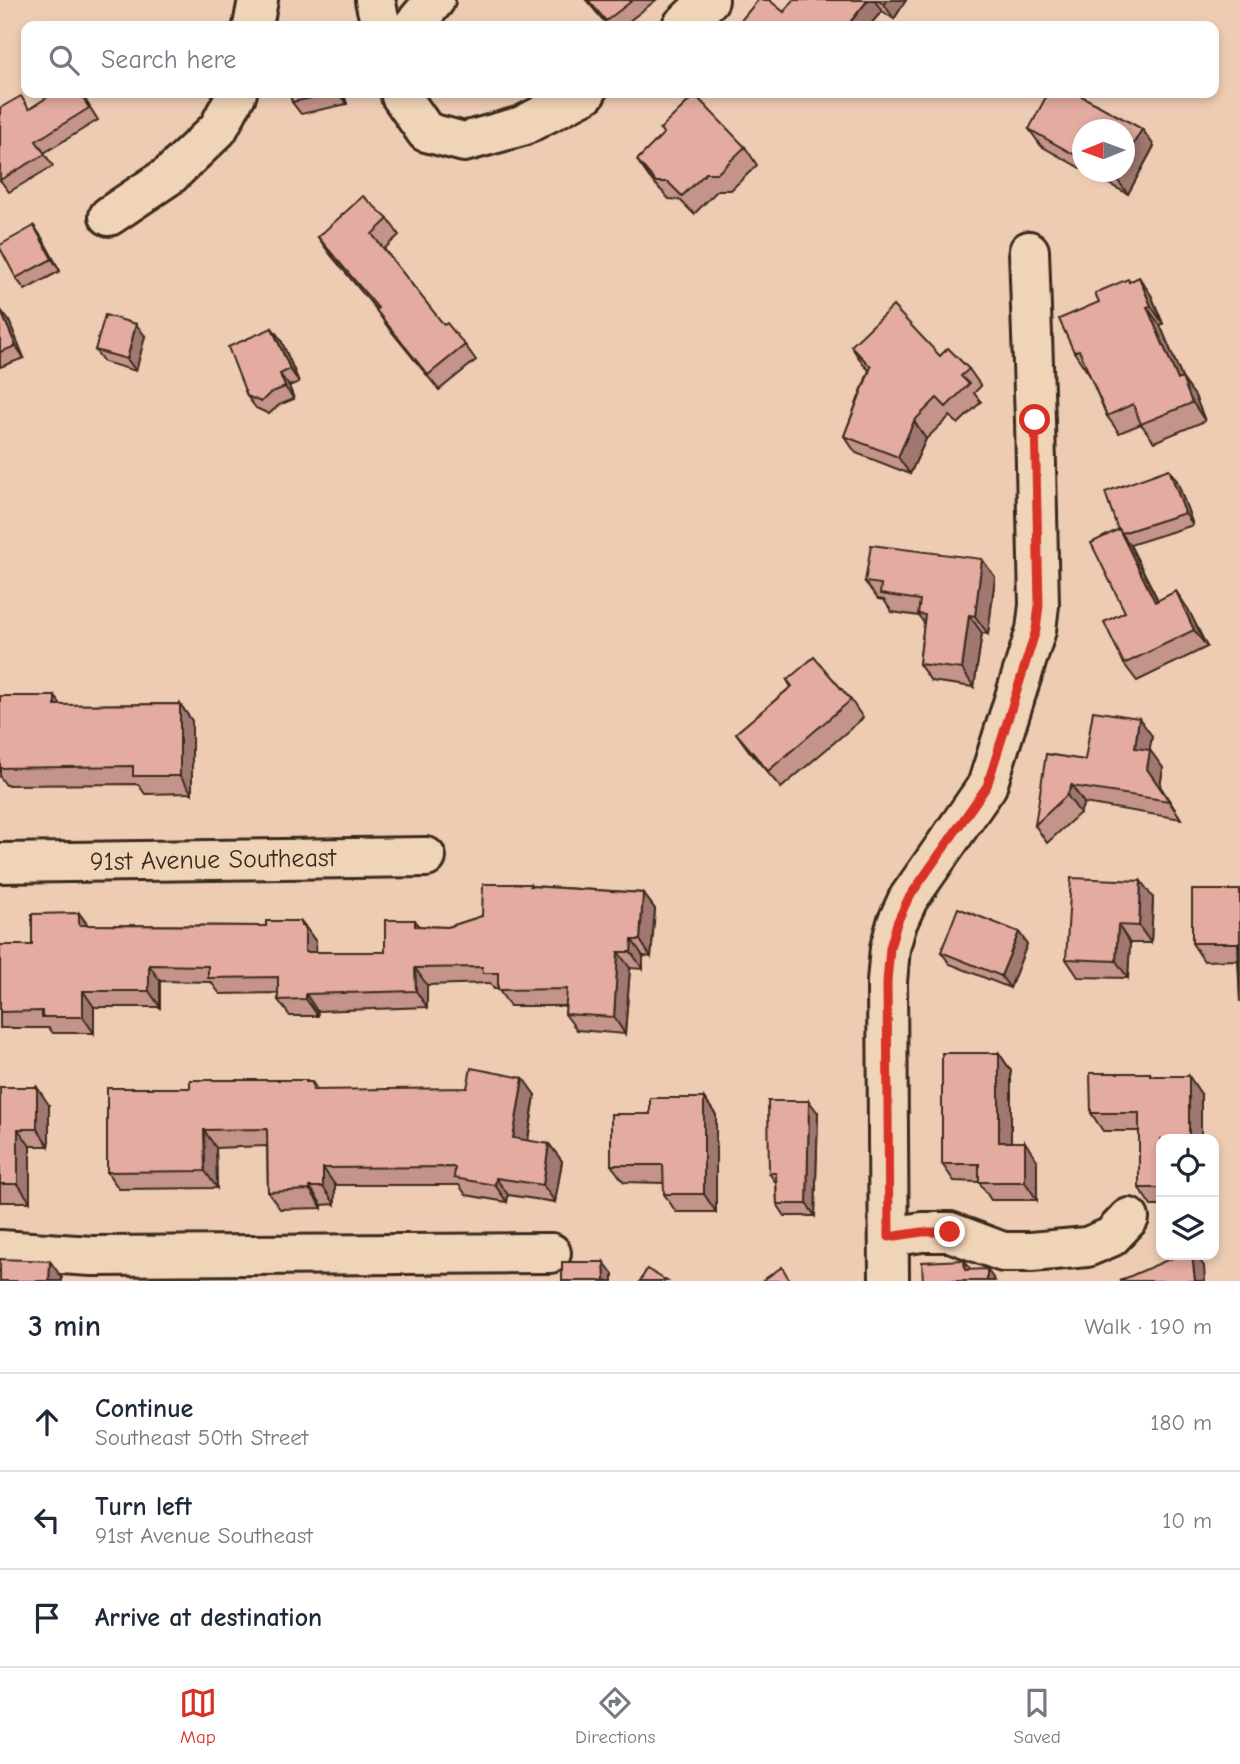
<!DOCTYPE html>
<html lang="en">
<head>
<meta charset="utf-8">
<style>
  body { margin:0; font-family:"Comic Neue",sans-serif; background:#f2f2f3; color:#1f2937 }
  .controls { position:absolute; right:21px; bottom:21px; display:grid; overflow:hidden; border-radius:14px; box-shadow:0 4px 10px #0003 }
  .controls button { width:63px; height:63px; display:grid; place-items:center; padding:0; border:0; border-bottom:2px solid #e0e1e3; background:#fff; color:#1f2937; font:35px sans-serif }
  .compass { position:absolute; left:1072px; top:119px; width:63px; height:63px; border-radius:50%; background:#fff; box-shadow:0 4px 10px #0003; rotate:269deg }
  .stop { position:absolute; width:21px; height:21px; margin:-16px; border:5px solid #d93025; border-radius:50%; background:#fff }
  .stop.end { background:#d93025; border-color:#fff; box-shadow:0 2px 7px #0008 }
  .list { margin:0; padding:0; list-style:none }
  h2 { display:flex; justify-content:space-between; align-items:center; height:91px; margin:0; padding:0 28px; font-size:30px }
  h2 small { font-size:23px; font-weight:400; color:#747a83 }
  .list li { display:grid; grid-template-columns:46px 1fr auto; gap:21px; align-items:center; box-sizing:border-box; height:98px; padding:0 28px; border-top:2px solid #e0e1e3 }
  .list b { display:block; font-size:26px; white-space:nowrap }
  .list p { margin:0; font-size:23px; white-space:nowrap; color:#747a83 }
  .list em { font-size:23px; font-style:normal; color:#747a83 }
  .icon { flex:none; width:38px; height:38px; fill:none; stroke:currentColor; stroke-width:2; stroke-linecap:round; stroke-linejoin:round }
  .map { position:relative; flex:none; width:1240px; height:1281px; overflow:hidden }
  .search { position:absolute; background:#fff; box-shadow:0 4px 10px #0003; left:21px; right:21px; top:21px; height:77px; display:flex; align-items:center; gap:18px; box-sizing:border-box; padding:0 24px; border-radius:14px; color:#747a83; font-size:26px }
  .sheet { height:385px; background:#fff }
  nav { display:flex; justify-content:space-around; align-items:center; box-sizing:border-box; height:98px; border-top:2px solid #e0e1e3; background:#fff; font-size:19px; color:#747a83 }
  nav a { display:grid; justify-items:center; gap:4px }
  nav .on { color:#d93025 }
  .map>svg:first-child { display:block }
</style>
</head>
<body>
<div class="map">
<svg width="1240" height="1281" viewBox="0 0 1240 1281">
  <rect width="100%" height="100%" fill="#eeccb3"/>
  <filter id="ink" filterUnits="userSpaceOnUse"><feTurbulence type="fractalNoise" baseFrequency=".0143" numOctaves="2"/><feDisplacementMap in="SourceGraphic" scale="14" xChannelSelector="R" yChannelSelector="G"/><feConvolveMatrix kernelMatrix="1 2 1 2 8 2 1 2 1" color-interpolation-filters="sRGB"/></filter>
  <g filter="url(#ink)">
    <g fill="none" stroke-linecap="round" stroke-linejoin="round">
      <g stroke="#3b2a1e" stroke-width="44">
        <g id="street">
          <polyline points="375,0 381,26"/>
          <polyline points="253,26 258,0"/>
          <polyline points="413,26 435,0"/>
          <polyline points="682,26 709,0"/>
          <polyline points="401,93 401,96 426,132 464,142 522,126 586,93"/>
          <polyline points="109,216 170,175 218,129 237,93"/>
          <polyline points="0,863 426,857"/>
          <polyline points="889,1237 922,1232 950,1232 1003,1252 1031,1252 1087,1247 1111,1237 1129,1218"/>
          <polyline points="0,1250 92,1256 551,1253"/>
          <polyline points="889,1281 887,982 890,948 897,923 908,899 987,786 1036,630 1039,605 1035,420 1029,251"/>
        </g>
      </g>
      <use href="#street" stroke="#f0d4b7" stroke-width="38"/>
    </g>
    <g fill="#c4938a" stroke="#3b2a1e" stroke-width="2">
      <polygon points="586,0 656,0 623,26 608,26"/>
      <polygon points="794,0 906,0 894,19 882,11 869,26 740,26 738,24 784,12"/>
      <polygon points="54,93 81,93 98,120 44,153 53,166 9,192 0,180"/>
      <polygon points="290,93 352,93 344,94 347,104 301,114 292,102"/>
      <polygon points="660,129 745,147 757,165 731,190 718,190 694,214 680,200 669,199 649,177 637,160 664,134"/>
      <polygon points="1029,129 1142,129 1154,146 1128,194 1086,172 1124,172 1082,130 1082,169 1041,146"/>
      <polygon points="388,219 399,235 384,249 444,325 465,345 476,360 439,390 387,326 376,310 376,309 329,253 318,237"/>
      <polygon points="34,226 42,238 60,271 25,290 16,278"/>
      <polygon points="1129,282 1151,295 1163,324 1160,325 1182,378 1195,396 1205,421 1154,442 1141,424 1119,433 1107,416 1087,369 1086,370 1074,352 1099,302"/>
      <polygon points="0,309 9,321 24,358 0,367"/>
      <polygon points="272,328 281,340 299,382 289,386 294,399 279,405 269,414 256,408 247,396"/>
      <polygon points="145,336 136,371 104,362 95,350"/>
      <polygon points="851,346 940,356 969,369 981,386 974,393 981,402 958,424 950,416 926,439 910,474 856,453 844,436 869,370 863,364"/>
      <polygon points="1177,481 1193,525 1130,545 1158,600 1188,609 1207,647 1137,681 1124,664 1125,612 1118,530"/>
      <polygon points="995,577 988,634 982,633 974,687 931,681 919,664 924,623 919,616 892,612 884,600 878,599 865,582"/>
      <polygon points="787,680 851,700 863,718 781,788 749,751 736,733 791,687"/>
      <polygon points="0,696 55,696 61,705 180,704 192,721 192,793 145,794 138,784 6,785 0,777"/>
      <polygon points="1152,736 1149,750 1163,768 1160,786 1181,819 1084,803 1080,813 1047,843 1035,825 1085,760"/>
      <polygon points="530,884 531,886 643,893 655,909 651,957 643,956 643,969 630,968 625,1034 577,1030 565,1014 566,1006 510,1006 498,989 494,989 490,983 427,985 427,1007 317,1011 318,1016 290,1016 278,1000 278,993 220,994 211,982 160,981 160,1007 94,1007 94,1033 53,1033 49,1028 0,1028 0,945 32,945 79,913 88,925 266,926 301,921 316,942 316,952 385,952 415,920 419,926 448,927 482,916"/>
      <polygon points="1240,890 1240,1002 1238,960 1204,961 1192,943"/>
      <polygon points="1153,898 1151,943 1130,943 1128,978 1078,977 1066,959"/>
      <polygon points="1019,932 1027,944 1010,988 950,964 941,952"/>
      <polygon points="999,1053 1011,1071 1011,1142 1037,1160 1037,1200 991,1200 979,1182 954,1181 942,1164"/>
      <polygon points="1150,1073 1152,1076 1201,1094 1161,1139 1161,1206 1151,1206 1139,1188 1139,1131 1103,1131 1091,1113"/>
      <polygon points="306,1080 308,1082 312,1082 318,1090 535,1095 528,1141 549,1144 562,1161 555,1202 508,1195 507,1202 466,1195 459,1185 335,1185 335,1204 322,1205 322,1208 280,1209 268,1192 267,1146 216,1148 217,1188 119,1189 107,1172 190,1088"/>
      <polygon points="0,1087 49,1105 49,1146 30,1146 30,1202 0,1202"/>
      <polygon points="704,1098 716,1115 716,1212 676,1212 664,1194 664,1183 624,1182 611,1165 650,1114"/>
      <polygon points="818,1113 815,1216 785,1216 777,1204 776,1183 769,1173"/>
    </g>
    <g fill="#a07871" stroke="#3b2a1e" stroke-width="2">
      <polygon points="868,0 874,0 882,11 869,26 847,26"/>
      <polygon points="886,0 906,0 894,19 884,4"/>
      <polygon points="338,93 343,93 347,104"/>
      <polygon points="1142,129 1154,146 1128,194 1115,177 1118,172 1124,172 1124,160"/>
      <polygon points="34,226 42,238 60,271 52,259"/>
      <polygon points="1139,277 1151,295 1163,324 1151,306"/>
      <polygon points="1147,307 1160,325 1182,378 1195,396 1205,421 1178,380"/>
      <polygon points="0,309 9,321 24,358 16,346"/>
      <polygon points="136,324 145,336 136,371 127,359"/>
      <polygon points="272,328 281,340 299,382 290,369"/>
      <polygon points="280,374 289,386 294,399 285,387"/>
      <polygon points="914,421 926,439 910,474 898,457"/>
      <polygon points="1169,469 1177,481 1193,525 1185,513"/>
      <polygon points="1119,529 1131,547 1167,619 1155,602"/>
      <polygon points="982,559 995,577 988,634 975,616"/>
      <polygon points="1176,591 1188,609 1207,647 1194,630"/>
      <polygon points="969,615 982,633 974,687 962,669"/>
      <polygon points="55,696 67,714 55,705"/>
      <polygon points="180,704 192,721 192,793 180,776"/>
      <polygon points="1139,718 1152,736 1147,765 1135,748"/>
      <polygon points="1150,750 1163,768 1160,786 1181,819 1147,769"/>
      <polygon points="1072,784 1072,786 1084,803 1080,813 1067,795"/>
      <polygon points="1141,881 1153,898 1151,943 1139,926"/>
      <polygon points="643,893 655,909 651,957 640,940"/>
      <polygon points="79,913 91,930 79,925"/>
      <polygon points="301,921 316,942 317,969 305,952"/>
      <polygon points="1118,925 1130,943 1128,978 1116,961"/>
      <polygon points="1019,932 1027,944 1010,988 1001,976"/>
      <polygon points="632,940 643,956 643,969 631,952"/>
      <polygon points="618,952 630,968 625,1034 614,1017"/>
      <polygon points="149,965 160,981 160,1007 149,991"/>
      <polygon points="415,968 427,985 427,1007 416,991"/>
      <polygon points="83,991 94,1007 94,1033 83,1017"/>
      <polygon points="306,994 317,1011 318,1016 306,999"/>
      <polygon points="999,1053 1011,1071 1011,1160 999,1142"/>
      <polygon points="1189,1076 1201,1094 1201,1139 1189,1139"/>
      <polygon points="523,1078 535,1095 525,1156 513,1138"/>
      <polygon points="37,1087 49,1105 49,1146 37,1129"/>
      <polygon points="704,1098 716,1115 716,1212 704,1194"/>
      <polygon points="809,1101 818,1113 815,1216 807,1204"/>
      <polygon points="18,1129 30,1146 30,1202 18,1184"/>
      <polygon points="204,1130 216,1148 217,1188 205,1171"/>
      <polygon points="1025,1142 1037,1160 1037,1200 1025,1182"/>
      <polygon points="549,1144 562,1161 555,1202 543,1185"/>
      <polygon points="323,1168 335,1185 335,1204 323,1187"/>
      <polygon points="496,1178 508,1195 507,1202 495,1185"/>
      <polygon points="310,1187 322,1205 322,1208 310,1190"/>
      <polygon points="1192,1255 1196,1255 1204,1266 1205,1281 1195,1281"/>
      <polygon points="964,1260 977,1278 965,1270"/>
      <polygon points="50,1261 62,1278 62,1281 49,1281"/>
      <polygon points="604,1262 613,1274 613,1281 605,1281"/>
      <polygon points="987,1269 995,1281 987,1281"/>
    </g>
    <g fill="#e4aba1" stroke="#3b2a1e" stroke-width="2">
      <polygon points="588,0 633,0 606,21"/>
      <polygon points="758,0 769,0 784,12 794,0 868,0 847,26 740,26 738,24"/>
      <polygon points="877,0 886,0 884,4"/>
      <polygon points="54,93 80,93 89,108 36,141 45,154 0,180 0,108 21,96 29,109"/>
      <polygon points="290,93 336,93 292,102"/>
      <polygon points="1048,93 1076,93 1142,129 1124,160 1124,130 1082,130 1082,159 1029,129"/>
      <polygon points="695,95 745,147 718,173 706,173 682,196 668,182 656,182 637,160 664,133 660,129"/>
      <polygon points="1106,172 1118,172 1115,177"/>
      <polygon points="363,196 388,219 372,234 444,325 447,323 465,345 428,375 376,310 378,308 318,237"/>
      <polygon points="34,226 52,259 16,278 0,248 0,245"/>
      <polygon points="1139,277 1151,306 1147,307 1178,380 1182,378 1192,403 1141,424 1133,404 1107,416 1079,350 1074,352 1059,319 1099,302 1095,293 1128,279 1129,282"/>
      <polygon points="893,306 940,356 948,348 969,369 961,376 969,384 946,407 937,398 914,421 898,457 844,436 871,367 851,346"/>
      <polygon points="0,309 16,346 0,352"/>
      <polygon points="105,315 136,324 127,359 95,350"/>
      <polygon points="272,328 290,369 280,374 285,387 270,393 261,402 247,396 228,347"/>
      <polygon points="1169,469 1185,513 1122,533 1119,529 1118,530 1105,492"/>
      <polygon points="1119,529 1155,602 1176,591 1194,630 1124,664 1104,622 1125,612 1091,543"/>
      <polygon points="871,545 982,559 975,616 969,615 962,669 919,664 925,615 918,614 920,600 880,594 881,584 865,582"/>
      <polygon points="814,657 851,700 768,771 736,733 792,686 787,680"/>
      <polygon points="0,696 55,696 55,705 180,704 180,776 133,776 133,766 0,768"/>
      <polygon points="1093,711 1139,718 1135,748 1150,750 1147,769 1169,801 1072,786 1072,784 1067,795 1035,825 1046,754 1085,760"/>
      <polygon points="1071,878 1141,881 1139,926 1118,925 1116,961 1066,959"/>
      <polygon points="483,884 530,884 530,886 643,893 640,940 632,940 631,952 618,952 614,1017 565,1014 567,989 498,990 498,973 483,973 482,967 415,968 416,991 306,994 306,999 278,1000 278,977 208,978 208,966 149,965 149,991 83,991 83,1017 42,1017 42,1011 0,1012 0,945 32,945 32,914 79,913 79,925 266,926 266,921 301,921 301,926 305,926 305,952 385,952 385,920 415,920 415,926 448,927 482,916"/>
      <polygon points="1192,890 1240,890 1240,1000 1238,943 1192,943"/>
      <polygon points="958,908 1019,932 1001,976 941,952"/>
      <polygon points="942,1053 999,1053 999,1142 1025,1142 1025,1182 979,1182 979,1164 942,1164"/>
      <polygon points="471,1068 523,1078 513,1138 549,1144 543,1185 496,1178 495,1185 454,1178 455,1167 323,1168 323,1187 310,1187 310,1190 268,1192 267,1129 204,1130 205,1171 107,1172 107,1088 190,1088 190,1080 306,1080 306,1082 312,1082 313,1090 467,1088"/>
      <polygon points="1090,1073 1150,1073 1150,1076 1189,1076 1189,1139 1161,1139 1161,1188 1139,1188 1139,1113 1091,1113"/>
      <polygon points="0,1087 37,1087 37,1129 18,1129 18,1184 0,1184"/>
      <polygon points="650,1098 704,1098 704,1194 664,1194 663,1165 611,1165 611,1114 650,1114"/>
      <polygon points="768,1101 809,1101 807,1204 777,1204 776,1173 769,1173"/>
      <polygon points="1179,1255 1192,1255 1195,1281 1119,1281"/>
      <polygon points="0,1259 50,1261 49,1281 0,1281"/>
      <polygon points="964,1260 965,1270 987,1269 987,1281 923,1281 922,1262"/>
      <polygon points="562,1262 604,1262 605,1281 562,1281"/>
      <polygon points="782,1267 790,1281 762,1281"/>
      <polygon points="647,1269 667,1281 640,1281"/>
    </g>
  </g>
  <g fill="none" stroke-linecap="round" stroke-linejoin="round" filter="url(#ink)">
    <polyline stroke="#d93025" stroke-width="9" points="950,1232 922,1232 889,1237 887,982 890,948 897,923 908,899 987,786 1036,630 1039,605 1035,420"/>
  </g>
  <g text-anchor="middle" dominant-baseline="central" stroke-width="5" stroke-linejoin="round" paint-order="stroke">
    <g font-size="26" fill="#3b2a1e" stroke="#f0d4b7">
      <text transform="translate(213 860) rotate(-1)">91st Avenue Southeast</text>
    </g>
  </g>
</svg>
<div class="controls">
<button><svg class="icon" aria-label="locate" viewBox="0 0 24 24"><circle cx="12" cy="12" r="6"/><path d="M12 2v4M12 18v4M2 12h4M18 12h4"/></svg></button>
<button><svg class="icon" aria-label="layers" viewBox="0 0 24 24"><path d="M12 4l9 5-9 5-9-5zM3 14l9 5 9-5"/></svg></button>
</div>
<svg class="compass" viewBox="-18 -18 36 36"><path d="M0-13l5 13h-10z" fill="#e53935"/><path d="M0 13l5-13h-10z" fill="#747a83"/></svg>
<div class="stop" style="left:1035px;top:420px"></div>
<div class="stop end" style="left:950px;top:1232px"></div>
<div class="search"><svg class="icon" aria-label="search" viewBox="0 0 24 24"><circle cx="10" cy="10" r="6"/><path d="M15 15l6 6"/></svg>Search here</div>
</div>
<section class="sheet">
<h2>3 min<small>Walk · 190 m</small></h2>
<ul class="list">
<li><svg class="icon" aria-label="ahead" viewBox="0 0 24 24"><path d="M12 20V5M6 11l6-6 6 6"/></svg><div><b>Continue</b><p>Southeast 50th Street</p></div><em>180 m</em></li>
<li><svg class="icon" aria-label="left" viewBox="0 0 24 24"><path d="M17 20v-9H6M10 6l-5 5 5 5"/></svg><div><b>Turn left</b><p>91st Avenue Southeast</p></div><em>10 m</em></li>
<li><svg class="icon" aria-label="arrive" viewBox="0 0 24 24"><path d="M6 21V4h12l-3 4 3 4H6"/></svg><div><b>Arrive at destination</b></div></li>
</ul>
</section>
<nav>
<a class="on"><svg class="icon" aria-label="map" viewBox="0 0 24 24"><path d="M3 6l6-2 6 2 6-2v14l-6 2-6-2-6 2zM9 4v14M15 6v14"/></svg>Map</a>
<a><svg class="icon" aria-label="directions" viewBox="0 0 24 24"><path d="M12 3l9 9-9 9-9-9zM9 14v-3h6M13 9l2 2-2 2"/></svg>Directions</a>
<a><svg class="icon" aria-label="saved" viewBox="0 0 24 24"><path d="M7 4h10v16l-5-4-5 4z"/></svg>Saved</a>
</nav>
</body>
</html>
